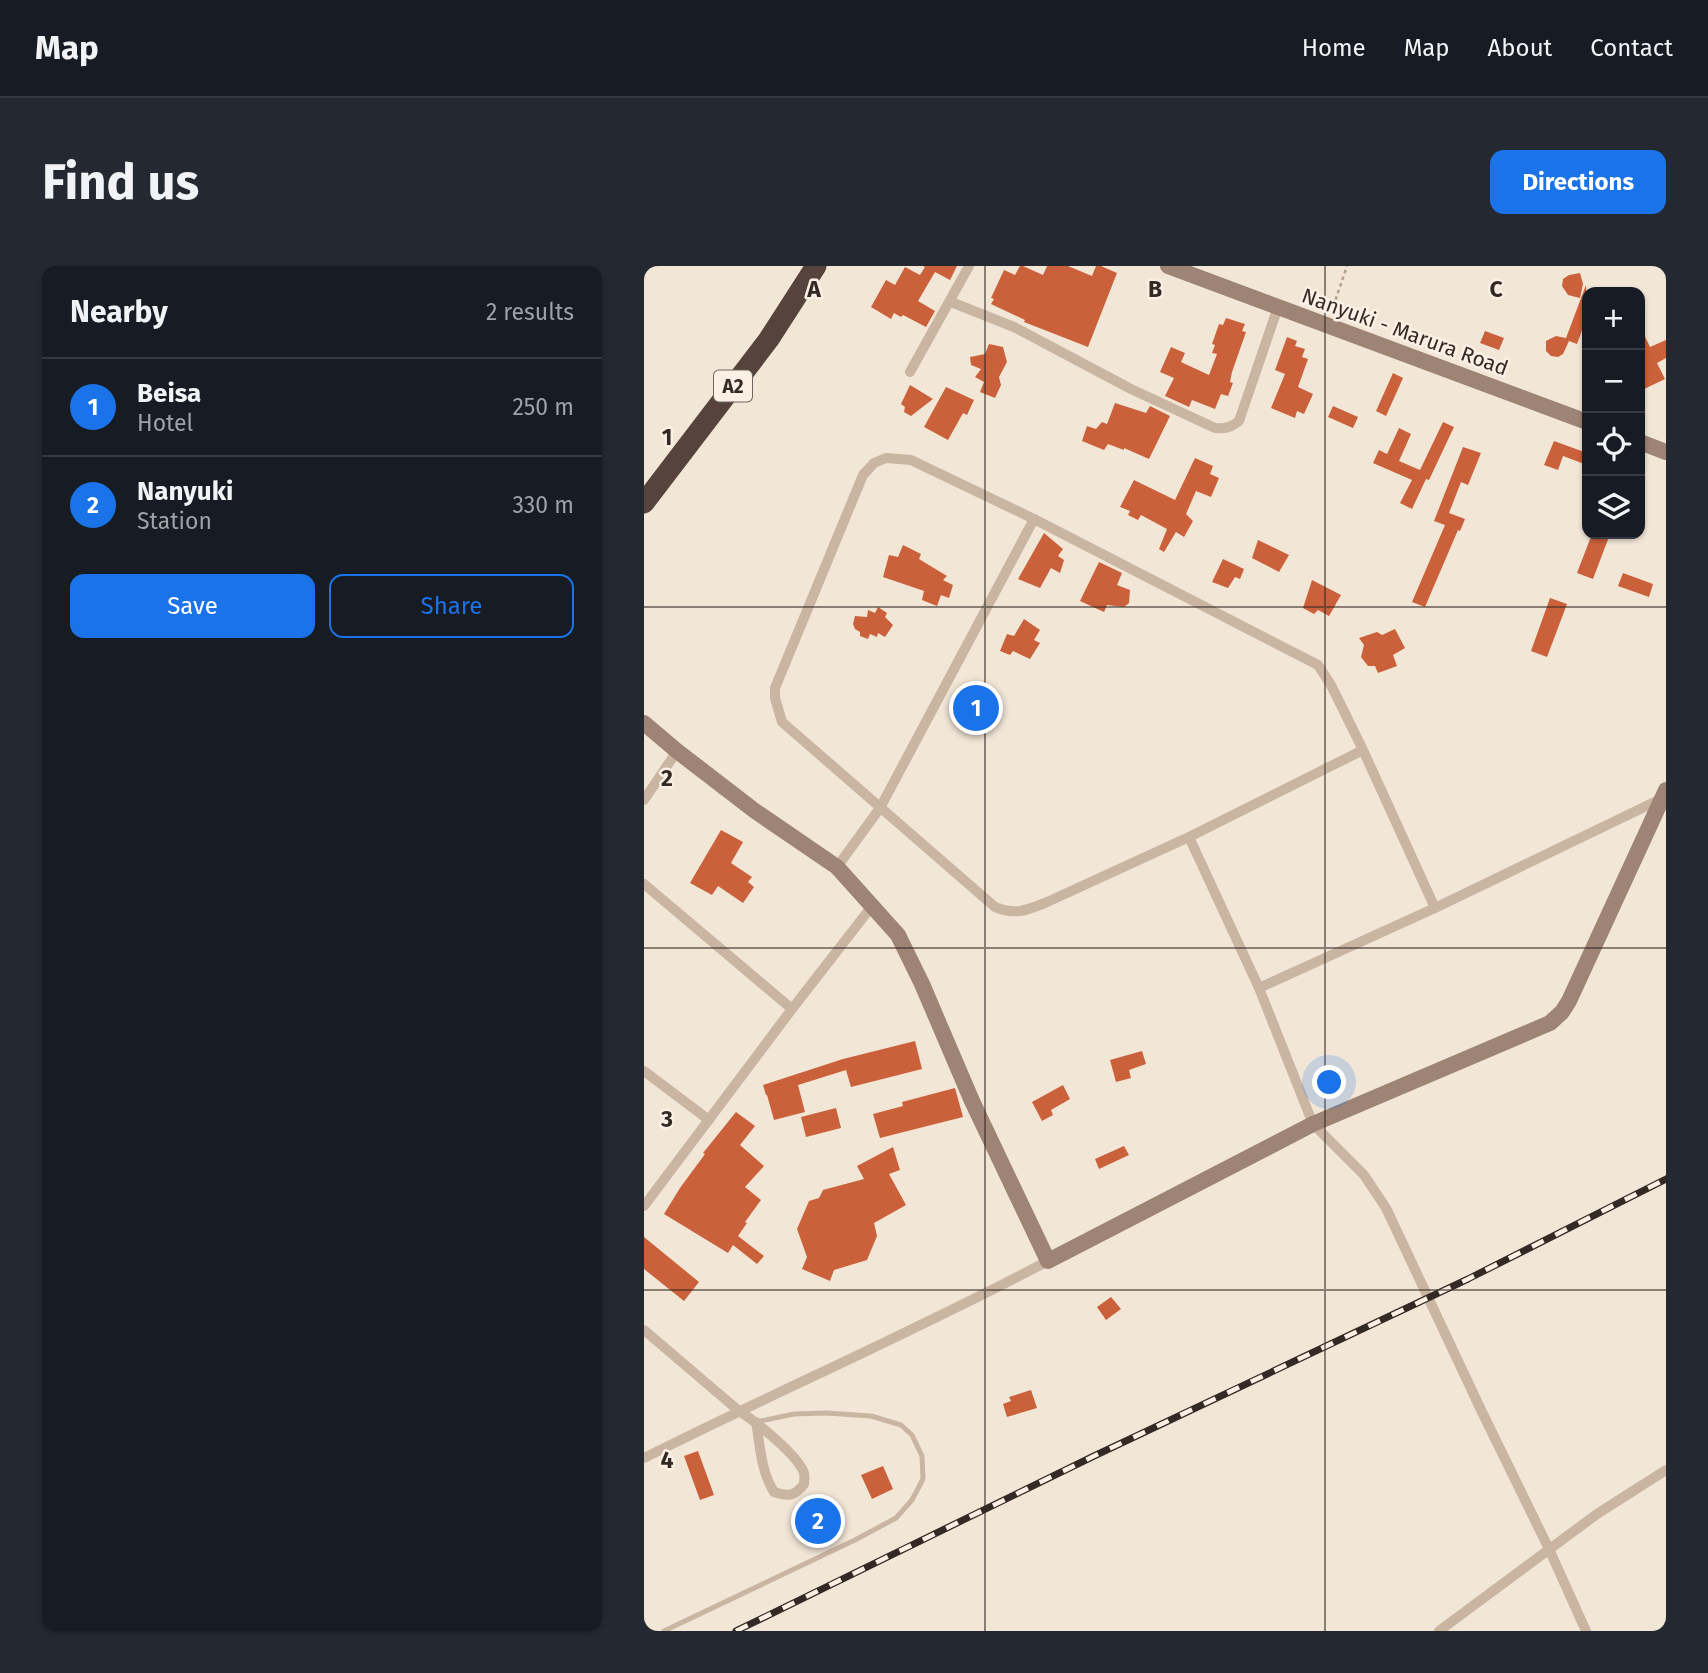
<!DOCTYPE html>
<html lang="en">
<head>
<meta charset="utf-8">
<style>
  body { margin:0; font-family:"Fira Sans",sans-serif; background:#242831; color:#f1f3f6 }
  .controls { position:absolute; right:21px; top:21px; display:grid; overflow:hidden; border-radius:14px; box-shadow:0 2px 5px #0004 }
  .controls button { width:63px; height:63px; display:grid; place-items:center; padding:0; border:0; border-bottom:2px solid #363941; background:#171b24; color:#f1f3f6; font:35px sans-serif }
  .you { position:absolute; left:686px; top:817px; width:24px; height:24px; margin:-18px; border:5px solid #fff; border-radius:50%; background:#1a73e8; box-shadow:0 0 0 10px #1a73e833 }
  .badge { display:grid; place-items:center; width:46px; height:46px; border-radius:50%; background:#1a73e8; color:#fff; font-size:23px; font-weight:700 }
  .pin { position:absolute; translate:-50% -50%; border:4px solid #fff; box-shadow:0 2px 7px #0006 }
  .list { margin:0; padding:0; list-style:none }
  h2 { display:flex; justify-content:space-between; align-items:center; height:91px; margin:0; padding:0 28px; font-size:30px }
  h2 small { font-size:23px; font-weight:400; color:#9ea1a6 }
  .list li { display:grid; grid-template-columns:46px 1fr auto; gap:21px; align-items:center; box-sizing:border-box; height:98px; padding:0 28px; border-top:2px solid #363941 }
  .list b { display:block; font-size:26px; white-space:nowrap }
  .list p { margin:0; font-size:23px; white-space:nowrap; color:#9ea1a6 }
  .list em { font-size:23px; font-style:normal; color:#9ea1a6 }
  .actions { display:flex; gap:14px; padding:21px 28px }
  .actions a { flex:1; padding:16px 0; border:2px solid #1a73e8; border-radius:14px; text-align:center; font-size:24px; color:#1a73e8 }
  .actions .main { background:#1a73e8; color:#fff }
  .icon { flex:none; width:38px; height:38px; fill:none; stroke:currentColor; stroke-width:2; stroke-linecap:round; stroke-linejoin:round }
  .map { position:relative; flex:none; width:1022px; height:1365px; overflow:hidden; border-radius:14px }
  header { display:flex; align-items:center; gap:42px; box-sizing:border-box; height:98px; padding:0 35px; background:#171b24; border-bottom:2px solid #363941 }
  header strong { font-size:33px }
  nav { display:flex; gap:38px; margin-inline-start:auto; font-size:24px }
  .intro { display:flex; align-items:center; justify-content:space-between; box-sizing:border-box; height:168px; padding:0 42px }
  h1 { margin:0; font-size:49px }
  .button { padding:18px 32px; border-radius:14px; background:#1a73e8; color:#fff; font-size:24px; font-weight:700 }
  main { display:flex; gap:42px; padding:0 42px }
  aside { flex:1; background:#171b24; border-radius:14px; box-shadow:0 2px 5px #0004 }
  .map>svg:first-child { display:block }
</style>
</head>
<body>
<header>
<strong>Map</strong>
<nav><a>Home</a><a>Map</a><a>About</a><a>Contact</a></nav>
</header>
<div class="intro"><h1>Find us</h1><a class="button">Directions</a></div>
<main>
<aside>
<h2>Nearby<small>2 results</small></h2>
<ul class="list">
<li><span class="badge">1</span><div><b>Beisa</b><p>Hotel</p></div><em>250 m</em></li>
<li><span class="badge">2</span><div><b>Nanyuki</b><p>Station</p></div><em>330 m</em></li>
</ul>
<div class="actions"><a class="main">Save</a><a>Share</a></div>
</aside>
<div class="map">
<svg width="1022" height="1365" viewBox="0 0 1022 1365">
  <rect width="100%" height="100%" fill="#f2e6d7"/>
  <g fill="#cb613b">
    <polygon points="279,0 313,0 306,14 291,6 274,35 291,45 282,61 259,49 257,51 250,47 247,53 227,41 242,14 251,19 261,1 276,9 281,1"/>
    <polygon points="376,0 379,0 399,9 403,0 424,0 448,10 452,0 457,0 473,7 444,81 380,56 381,54 347,38 350,33 347,32 360,4 371,9"/>
    <polygon points="936,7 939,18 936,32 924,29 918,20 919,13 925,9"/>
    <polygon points="942,19 943,51 933,78 925,75 919,88 914,91 907,90 902,85 902,75 912,70 922,72"/>
    <polygon points="582,52 601,58 598,65 602,66 588,106 586,116 589,117 584,130 577,128 571,143 548,134 545,141 521,130 530,112 516,106 527,81 541,87 537,96 565,109 573,88 568,87 571,79 568,78 575,58 579,59"/>
    <polygon points="996,60 1006,81 1022,74 1022,92 1013,97 1021,113 998,124 996,118"/>
    <polygon points="841,65 860,72 855,84 836,77"/>
    <polygon points="643,71 653,75 651,80 661,83 658,91 664,93 654,121 669,128 660,148 653,145 651,152 627,142 641,108 631,104"/>
    <polygon points="345,78 359,81 363,96 355,111 357,119 351,132 336,126 340,116 331,111 337,103 327,99 326,91 341,88"/>
    <polygon points="749,107 759,112 742,150 732,145"/>
    <polygon points="266,119 289,133 267,150 260,146 261,141 257,138"/>
    <polygon points="302,121 330,134 323,149 319,147 304,174 280,161"/>
    <polygon points="471,137 502,147 506,140 526,150 505,193 480,182 480,184 464,178 460,184 438,175 443,160 452,163 458,156 463,158"/>
    <polygon points="689,140 714,151 709,162 684,151"/>
    <polygon points="799,156 810,161 785,214 782,213 768,243 756,237 768,214 729,197 735,184 743,188 755,162 767,168 755,195 776,204"/>
    <polygon points="910,175 943,187 943,199 919,190 914,204 900,199"/>
    <polygon points="819,181 837,187 824,219 817,216 805,247 821,253 816,265 814,264 781,341 768,336 801,259 790,255"/>
    <polygon points="551,192 569,200 566,208 575,212 567,231 552,225 542,248 549,255 540,271 532,266 520,286 515,283 523,263 497,249 494,254 484,249 486,245 476,241 490,214 531,234"/>
    <polygon points="400,267 419,283 414,290 420,294 416,307 407,302 396,322 374,313"/>
    <polygon points="948,268 966,268 949,313 933,307"/>
    <polygon points="614,274 645,289 635,306 608,292"/>
    <polygon points="259,279 277,288 275,293 303,310 299,314 309,319 305,332 297,329 293,340 278,334 280,325 239,311 245,289 254,291"/>
    <polygon points="579,293 600,303 596,313 591,311 584,322 568,316"/>
    <polygon points="455,296 478,307 473,319 486,324 485,337 480,341 463,339 460,346 436,335"/>
    <polygon points="979,307 1009,318 1005,331 974,320"/>
    <polygon points="668,314 697,329 685,350 674,344 670,348 659,342"/>
    <polygon points="906,332 923,338 903,391 887,385"/>
    <polygon points="234,341 243,347 241,351 249,359 241,371 234,367 233,371 226,368 224,373 216,370 216,366 211,363 209,358 211,350 223,351 224,344 231,347"/>
    <polygon points="380,353 396,364 390,374 396,377 386,393 369,385 366,389 356,385 363,368 370,370"/>
    <polygon points="751,363 761,382 749,389 753,400 734,407 731,400 724,400 717,391 720,379 715,372 733,366 738,369"/>
    <polygon points="77,564 99,576 87,597 108,611 104,616 110,621 99,637 74,620 68,629 46,617"/>
    <polygon points="271,775 278,803 207,821 202,804 154,819 161,846 130,854 123,829 122,829 119,819 199,793"/>
    <polygon points="498,785 502,798 485,804 487,812 472,816 466,794"/>
    <polygon points="419,819 426,833 407,844 409,849 398,855 388,836"/>
    <polygon points="311,822 319,851 236,872 229,848 259,840 258,836"/>
    <polygon points="192,842 197,862 162,871 157,851"/>
    <polygon points="92,846 111,860 96,879 120,900 101,921 117,934 101,956 103,957 94,970 120,990 113,998 89,979 84,987 20,948 36,922 61,888 59,887"/>
    <polygon points="480,880 485,889 455,903 451,893"/>
    <polygon points="249,881 256,904 245,908 262,939 230,957 233,970 223,994 190,1004 186,1015 158,1003 163,991 153,963 165,935 175,932 179,924 220,913 213,900"/>
    <polygon points="0,971 55,1016 40,1035 0,1003"/>
    <polygon points="467,1031 477,1043 462,1054 453,1041"/>
    <polygon points="387,1124 393,1142 363,1151 359,1138 367,1135 365,1131"/>
    <polygon points="54,1185 70,1229 56,1234 40,1190"/>
    <polygon points="239,1200 249,1223 228,1233 217,1209"/>
    <polygon points="192,1238 199,1251 156,1272 149,1259"/>
  </g>
  <g fill="none" stroke-linecap="round" stroke-linejoin="round">
    <polyline stroke="#b69f8d" stroke-width="2.5" stroke-dasharray="3.5 3.5" stroke-linecap="butt" points="687,47 703,0"/>
    <polyline stroke="#cab5a2" stroke-width="5" points="20,1365 211,1274 252,1252 268,1234 279,1213 278,1190 268,1169 257,1159 227,1150 182,1147 150,1148 112,1156"/>
    <g stroke="#cab5a2" stroke-width="10">
      <path d="M307 36 370 61 487 123 571 162C582 163 587 161 595 155L634 41"/>
      <polyline points="266,106 325,0"/>
      <path d="M719 484 545 571 401 637C381 645 371 649 351 641L138 456 131 432V422L219 209 230 197 242 192 267 194 390 253 674 399 687 419 719 484 791 642"/>
      <polyline points="0,534 33,485"/>
      <polyline points="545,571 615,722 669,858 720,909 742,942 838,1146 905,1283 942,1365"/>
      <polyline points="193,601 236,542 390,253"/>
      <polyline points="0,618 148,743"/>
      <polyline points="615,722 791,642 1019,532"/>
      <polyline points="0,805 65,854"/>
      <polyline points="0,940 148,743 228,640"/>
      <path d="M0 1064 95 1145C111 1155 154 1189 160 1207 161 1211 160 1215 160 1218 151 1230 144 1231 130 1226 117 1206 116 1179 112 1156"/>
      <path d="M0 1192C134 1125 271 1065 404 995"/>
      <polyline points="795,1365 953,1248 1022,1204"/>
    </g>
    <g stroke="#9d8474" stroke-width="16">
      <polyline points="524,0 943,156"/>
      <polyline points="996,176 1022,186"/>
      <polyline points="0,457 33,485 111,545 193,601 254,669 278,718 328,835 404,995 669,858 906,757 918,746 925,735 1022,524"/>
    </g>
    <polyline stroke="#56443c" stroke-width="21" points="0,237 125,73 172,0"/>
    <g stroke="#342a25" stroke-width="7">
      <polyline id="rail" points="92,1365 450,1190 824,1013 1022,913"/>
    </g>
    <use href="#rail" stroke="#faf0e3" stroke-width="4.5" stroke-dasharray="13" stroke-linecap="butt"/>
  </g>
  <path fill="none" stroke="#342a25" stroke-width="2" stroke-opacity="0.55" d="M341 0V1365M681 0V1365M0 341H1022M0 682H1022M0 1024H1022"/>
  <g text-anchor="middle" dominant-baseline="central" stroke-width="5" stroke-linejoin="round" paint-order="stroke">
    <rect fill="#faf0e3" stroke="#6f655e" stroke-width="2" x="70" y="104.5" width="38" height="31" rx="5"/>
    <g font-size="19" font-weight="bold" fill="#342a25">
      <text x="89" y="120">A2</text>
    </g>
    <g font-size="21" fill="#342a25" stroke="#faf0e3">
      <text transform="translate(761 66) rotate(20)">Nanyuki - Marura Road</text>
    </g>
  </g>
  <g font-size="23" text-anchor="middle" font-weight="bold" fill="#342a25" stroke="#faf0e3" stroke-width="5" stroke-linejoin="round" paint-order="stroke">
    <text x="170" y="31">A</text>
    <text x="511" y="31">B</text>
    <text x="852" y="31">C</text>
    <text x="23" y="179">1</text>
    <text x="23" y="520">2</text>
    <text x="23" y="861">3</text>
    <text x="23" y="1202">4</text>
  </g>
</svg>
<div class="controls">
<button>+</button>
<button>−</button>
<button><svg class="icon" aria-label="locate" viewBox="0 0 24 24"><circle cx="12" cy="12" r="6"/><path d="M12 2v4M12 18v4M2 12h4M18 12h4"/></svg></button>
<button><svg class="icon" aria-label="layers" viewBox="0 0 24 24"><path d="M12 4l9 5-9 5-9-5zM3 14l9 5 9-5"/></svg></button>
</div>
<div class="you"></div>
<div class="pin badge" style="left:332px;top:442px">1</div>
<div class="pin badge" style="left:174px;top:1255px">2</div>
</div>
</main>
</body>
</html>
